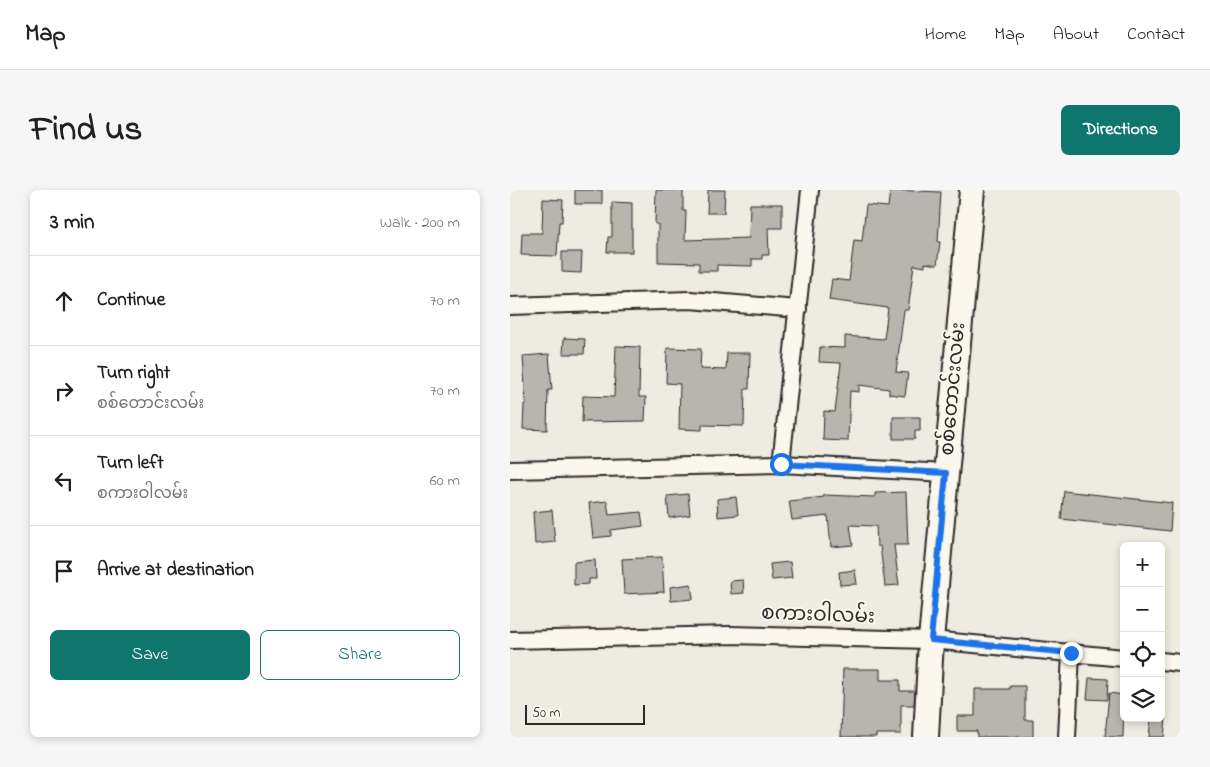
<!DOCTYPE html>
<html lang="en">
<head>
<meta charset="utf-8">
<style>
  body { margin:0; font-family:"Indie Flower","Noto Sans Myanmar",sans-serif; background:#f6f6f6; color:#202124 }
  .controls { position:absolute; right:15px; bottom:15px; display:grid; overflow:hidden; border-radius:8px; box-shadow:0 2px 8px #0003 }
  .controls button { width:45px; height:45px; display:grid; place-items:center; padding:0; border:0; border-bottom:1px solid #e0e0e0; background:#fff; color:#202124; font:25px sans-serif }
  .scale { position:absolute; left:15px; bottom:12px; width:120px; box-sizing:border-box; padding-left:5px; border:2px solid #2b2b2b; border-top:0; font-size:14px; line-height:18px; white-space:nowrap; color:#2b2b2b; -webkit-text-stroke:4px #fbf7ec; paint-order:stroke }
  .stop { position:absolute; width:15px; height:15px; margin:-11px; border:4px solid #1a73e8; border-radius:50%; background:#fff }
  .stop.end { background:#1a73e8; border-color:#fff; box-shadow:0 1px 5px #0008 }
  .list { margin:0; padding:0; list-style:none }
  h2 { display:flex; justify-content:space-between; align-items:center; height:65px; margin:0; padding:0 20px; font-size:21px }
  h2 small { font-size:16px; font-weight:400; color:#757577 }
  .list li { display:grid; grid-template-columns:32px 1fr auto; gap:15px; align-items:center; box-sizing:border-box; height:90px; padding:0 20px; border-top:1px solid #e0e0e0 }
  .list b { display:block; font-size:19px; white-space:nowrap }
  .list p { margin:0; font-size:16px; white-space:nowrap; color:#757577 }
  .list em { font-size:16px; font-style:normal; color:#757577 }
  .actions { display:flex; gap:10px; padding:15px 20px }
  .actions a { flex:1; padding:11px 0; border:1px solid #0f766e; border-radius:8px; text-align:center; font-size:18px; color:#0f766e }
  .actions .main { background:#0f766e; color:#fff }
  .icon { flex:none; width:28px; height:28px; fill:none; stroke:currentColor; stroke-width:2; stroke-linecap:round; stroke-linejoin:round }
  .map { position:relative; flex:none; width:670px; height:547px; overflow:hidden; border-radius:8px }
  header { display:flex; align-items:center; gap:30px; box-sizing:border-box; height:70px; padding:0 25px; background:#fff; border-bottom:1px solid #e0e0e0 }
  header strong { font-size:24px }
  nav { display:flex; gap:28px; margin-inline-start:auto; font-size:18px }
  .intro { display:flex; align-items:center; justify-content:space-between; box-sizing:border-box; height:120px; padding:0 30px }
  h1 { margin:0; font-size:35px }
  .button { padding:12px 22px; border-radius:8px; background:#0f766e; color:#fff; font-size:18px; font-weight:700 }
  main { display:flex; gap:30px; padding:0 30px }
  aside { flex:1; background:#fff; border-radius:8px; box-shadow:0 2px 8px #0003 }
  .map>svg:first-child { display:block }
</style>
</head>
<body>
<header>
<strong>Map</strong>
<nav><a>Home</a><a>Map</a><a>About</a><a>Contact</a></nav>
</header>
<div class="intro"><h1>Find us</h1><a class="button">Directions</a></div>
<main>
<aside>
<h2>3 min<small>Walk · 200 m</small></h2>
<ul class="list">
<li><svg class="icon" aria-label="ahead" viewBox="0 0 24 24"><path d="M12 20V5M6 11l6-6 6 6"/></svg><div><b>Continue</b></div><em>70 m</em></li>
<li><svg class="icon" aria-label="right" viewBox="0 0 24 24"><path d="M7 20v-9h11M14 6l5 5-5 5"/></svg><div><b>Turn right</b><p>စစ်တောင်းလမ်း</p></div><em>70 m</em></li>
<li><svg class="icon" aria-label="left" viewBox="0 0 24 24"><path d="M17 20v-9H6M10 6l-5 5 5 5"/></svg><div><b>Turn left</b><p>စကားဝါလမ်း</p></div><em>60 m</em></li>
<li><svg class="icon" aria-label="arrive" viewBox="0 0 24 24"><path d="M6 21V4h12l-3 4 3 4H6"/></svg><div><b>Arrive at destination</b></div></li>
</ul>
<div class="actions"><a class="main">Save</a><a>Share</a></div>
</aside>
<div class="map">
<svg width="670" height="547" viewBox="0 0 670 547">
  <rect width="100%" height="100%" fill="#eeebe0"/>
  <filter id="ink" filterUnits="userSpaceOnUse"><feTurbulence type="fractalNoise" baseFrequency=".02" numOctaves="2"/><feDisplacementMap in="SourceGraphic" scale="10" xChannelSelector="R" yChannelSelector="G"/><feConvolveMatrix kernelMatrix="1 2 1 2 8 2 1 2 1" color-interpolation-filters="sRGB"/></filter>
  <g filter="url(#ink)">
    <g fill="#b8b5ae" stroke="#2b2b2b">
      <rect x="65" y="0" width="27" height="14"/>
      <polygon points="146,0 173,0 173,21 176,21 175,50 239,48 240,14 272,14 272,38 258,38 259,65 252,65 252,69 242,69 242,76 207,75 207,81 189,81 189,73 148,72 148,34 145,34"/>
      <polygon points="198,0 215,0 214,23 197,23"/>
      <polygon points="380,0 431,2 428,52 430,52 427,75 415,73 415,77 404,75 398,120 394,120 386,182 398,183 395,206 379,204 379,199 349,195 349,202 340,201 338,251 313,250 314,221 325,222 331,173 309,172 310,157 335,158 335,146 374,149 378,118 319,110 322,89 339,91 344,50 352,51 356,15 378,17"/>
      <polygon points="33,9 53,10 52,32 49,32 47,66 11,65 12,43 32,43"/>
      <polygon points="102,12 122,13 122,62 97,62 98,47 102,47"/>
      <polygon points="52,62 72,62 71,83 52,82"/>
      <polygon points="54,148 75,149 74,164 53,164"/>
      <polygon points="106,156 130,157 129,207 136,207 135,231 72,232 73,206 104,207"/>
      <polygon points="157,158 191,159 190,179 216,180 217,163 240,163 239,199 235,199 234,236 192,235 192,240 169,239 170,194 156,193"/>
      <polygon points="39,164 42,200 38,200 37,240 13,239 14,214 16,214 13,166"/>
      <polygon points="383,227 410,227 410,241 405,241 405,249 383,249"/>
      <polygon points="554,301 662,313 660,341 551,329"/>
      <polygon points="396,302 398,355 384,355 389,395 375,396 370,356 367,356 366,336 340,335 343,355 321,357 318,326 282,330 279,311 314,307 314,305 365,307 365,303"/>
      <polygon points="178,304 180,325 159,328 157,306"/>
      <polygon points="226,307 228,325 208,327 207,309"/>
      <polygon points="97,311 99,325 131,322 133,336 101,340 101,346 83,348 79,313"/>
      <polygon points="42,320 45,352 25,354 23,322"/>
      <polygon points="152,367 154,402 114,404 112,369"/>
      <polygon points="85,370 86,389 79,389 79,394 64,395 64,372"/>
      <polygon points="280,372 282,388 262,390 260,374"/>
      <polygon points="345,380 347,394 330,395 329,382"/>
      <polygon points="233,390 234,403 221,404 220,391"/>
      <polygon points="181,394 183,409 161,411 160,397"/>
      <polygon points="333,479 370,479 370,490 390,490 390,501 405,501 404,515 391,515 391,544 366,544 366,547 331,547"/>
      <polygon points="579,488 598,489 597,510 577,509"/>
      <polygon points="500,496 515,496 515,530 523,530 523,547 467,547 467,541 447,541 447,526 465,526 465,499 500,499"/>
      <polygon points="599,503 614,505 613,547 595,547"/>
      <polygon points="641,528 656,528 654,547 639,547"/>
    </g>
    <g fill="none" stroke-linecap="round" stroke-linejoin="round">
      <g stroke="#2b2b2b" stroke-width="20">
        <g id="street">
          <polyline points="0,116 180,110 288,119"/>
          <polyline points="271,274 300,0"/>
          <polyline points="0,280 271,274 436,283"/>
          <polyline points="0,450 220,445 421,450 614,468"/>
          <polyline points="651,471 670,473"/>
          <polyline points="557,547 561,463"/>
        </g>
      </g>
      <g stroke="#2b2b2b" stroke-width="28">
        <polyline id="secondary" points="416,547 421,450 462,0"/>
      </g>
      <use href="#street" stroke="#fbf7ec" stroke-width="16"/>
      <use href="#secondary" stroke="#fbf7ec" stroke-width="24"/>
    </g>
  </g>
  <g fill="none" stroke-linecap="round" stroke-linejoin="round" filter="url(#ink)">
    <polyline stroke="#1a73e8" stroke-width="6" points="271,274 436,283 421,450 561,463"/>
  </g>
  <g text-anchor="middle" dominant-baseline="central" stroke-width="4" stroke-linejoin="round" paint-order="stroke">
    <g font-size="20" fill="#2b2b2b" stroke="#fbf7ec">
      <text transform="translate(444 199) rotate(-85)">စစ်တောင်းလမ်း</text>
      <text transform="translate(308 426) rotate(2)">စကားဝါလမ်း</text>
    </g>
  </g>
</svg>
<div class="controls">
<button>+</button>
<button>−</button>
<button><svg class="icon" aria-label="locate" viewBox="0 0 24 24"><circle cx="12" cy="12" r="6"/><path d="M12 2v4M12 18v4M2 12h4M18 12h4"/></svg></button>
<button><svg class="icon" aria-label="layers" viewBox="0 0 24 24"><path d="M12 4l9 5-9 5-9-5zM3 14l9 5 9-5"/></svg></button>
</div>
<div class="scale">50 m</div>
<div class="stop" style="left:271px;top:274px"></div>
<div class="stop end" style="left:561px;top:463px"></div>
</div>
</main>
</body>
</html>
